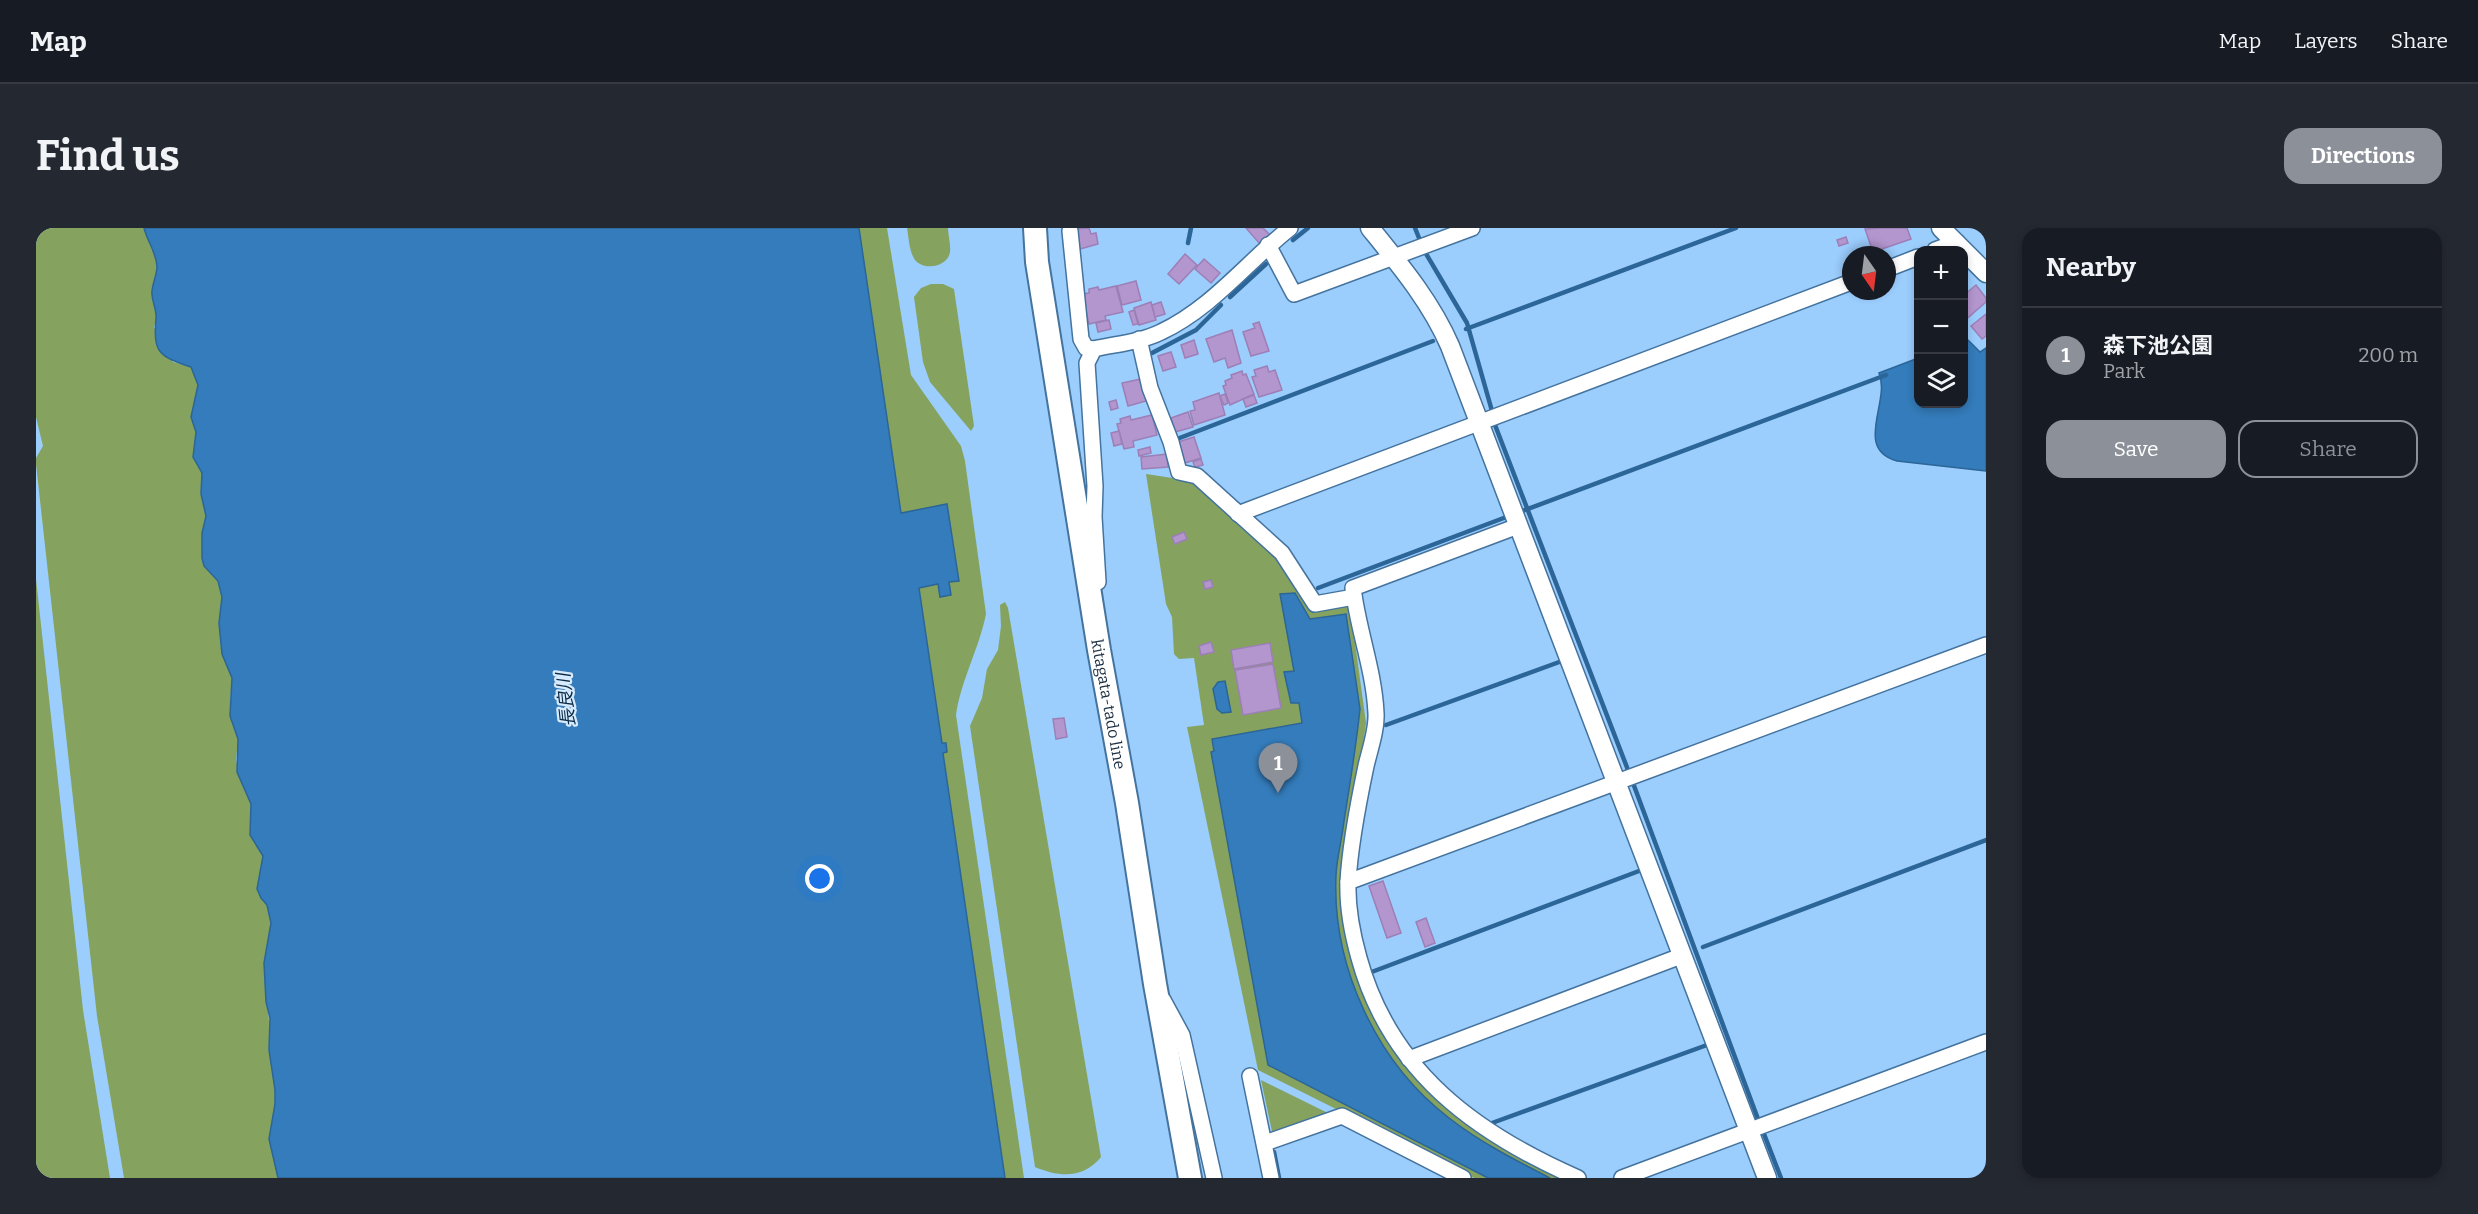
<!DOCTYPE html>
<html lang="en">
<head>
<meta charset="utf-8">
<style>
  body { margin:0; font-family:Bitter,"Noto Sans JP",serif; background:#242831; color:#f1f3f6 }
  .controls { position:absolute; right:18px; top:18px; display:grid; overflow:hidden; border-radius:12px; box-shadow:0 3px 9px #0003 }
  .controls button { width:54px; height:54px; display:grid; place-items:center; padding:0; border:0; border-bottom:2px solid #363941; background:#171b24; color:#f1f3f6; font:30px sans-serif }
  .compass { position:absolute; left:1806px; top:18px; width:54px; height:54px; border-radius:50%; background:#171b24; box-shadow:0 3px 9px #0003; rotate:166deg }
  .you { position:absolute; left:784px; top:651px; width:21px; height:21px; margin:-15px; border:4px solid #fff; border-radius:50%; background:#1a73e8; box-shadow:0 0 0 9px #1a73e833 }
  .badge { display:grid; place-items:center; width:39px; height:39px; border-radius:50%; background:#8c9099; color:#fff; font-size:20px; font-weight:700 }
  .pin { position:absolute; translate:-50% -50px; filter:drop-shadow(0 2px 3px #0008) }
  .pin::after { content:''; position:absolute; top:32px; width:21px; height:18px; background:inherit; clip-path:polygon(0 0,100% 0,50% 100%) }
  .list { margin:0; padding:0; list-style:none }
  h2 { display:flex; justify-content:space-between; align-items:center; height:78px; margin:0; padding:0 24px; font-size:26px }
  h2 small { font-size:20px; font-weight:400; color:#9ea1a6 }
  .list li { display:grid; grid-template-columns:39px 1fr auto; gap:18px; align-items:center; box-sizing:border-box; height:96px; padding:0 24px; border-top:2px solid #363941 }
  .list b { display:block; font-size:22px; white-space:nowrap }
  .list p { margin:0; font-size:20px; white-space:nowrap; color:#9ea1a6 }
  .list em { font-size:20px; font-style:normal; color:#9ea1a6 }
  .actions { display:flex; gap:12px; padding:18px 24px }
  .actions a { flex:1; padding:14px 0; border:2px solid #8c9099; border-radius:18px; text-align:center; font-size:21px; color:#8c9099 }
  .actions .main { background:#8c9099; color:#fff }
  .icon { flex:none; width:33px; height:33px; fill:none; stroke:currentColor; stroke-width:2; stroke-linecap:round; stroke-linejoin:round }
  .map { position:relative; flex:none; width:1950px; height:950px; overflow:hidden; border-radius:18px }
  header { display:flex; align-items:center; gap:36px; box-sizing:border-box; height:84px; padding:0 30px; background:#171b24; border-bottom:2px solid #363941 }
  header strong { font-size:28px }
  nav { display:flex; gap:33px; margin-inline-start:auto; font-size:21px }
  .intro { display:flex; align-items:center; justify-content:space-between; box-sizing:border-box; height:144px; padding:0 36px }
  h1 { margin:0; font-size:42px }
  .button { padding:15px 27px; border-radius:18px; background:#8c9099; color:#fff; font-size:21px; font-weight:700 }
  main { display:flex; gap:36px; padding:0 36px }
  aside { flex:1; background:#171b24; border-radius:18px; box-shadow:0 3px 9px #0003 }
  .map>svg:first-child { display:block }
</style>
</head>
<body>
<header>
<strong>Map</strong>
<nav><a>Map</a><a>Layers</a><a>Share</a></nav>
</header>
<div class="intro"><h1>Find us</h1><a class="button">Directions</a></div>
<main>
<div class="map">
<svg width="1950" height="950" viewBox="0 0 1950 950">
  <rect width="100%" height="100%" fill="#9bcdfd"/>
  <g fill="#85a35e">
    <polygon points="0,0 108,0 118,23 121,39 116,65 121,89 118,99 137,134 155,139 162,157 157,180 160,204 157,229 166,245 165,266 170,288 166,305 168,338 182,353 186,370 183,395 186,426 196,450 194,476 197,498 202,511 200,532 207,559 215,576 214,607 227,628 225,670 231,677 235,695 228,735 239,862 239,876 233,911 242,950 88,950 61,788 0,236 0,230 7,218 0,189"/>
    <path d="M823 0H851L875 147 925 218 929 233 950 386C943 421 925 452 920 487L988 950H969L907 524 911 523 910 515 906 516 883 359 902 356 905 369 913 354 923 353 911 276 865 286Z"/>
    <path d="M871 0H912C912 7 915 17 914 24 912 39 888 43 879 32 873 23 873 11 871 0Z"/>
    <polygon points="895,56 907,56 918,61 938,198 935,203 894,154 887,134 878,69 885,60"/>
    <polygon points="1110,246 1156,253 1242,327 1277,385 1314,378 1330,495 1308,656 1334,775 1355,819 1396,868 1445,906 1504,941 1525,950 1438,950 1222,842 1151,499 1168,497 1158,430 1143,431 1138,426 1136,389 1130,376"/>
    <polygon points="0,351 47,782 74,950 0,950"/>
    <path d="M969 374 972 380 1065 929C1048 950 1025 950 999 939L934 498 946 470 951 441 962 422 965 398 964 377Z"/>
    <polygon points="1225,852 1296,887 1237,908"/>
  </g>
  <g fill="#347cbb" stroke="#2c6597" stroke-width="1.5">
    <path d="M108 0H823L865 285 911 276 923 353 913 354 915 367 904 369 902 356 883 360 906 515H910L911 524 907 525 969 950H242L233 911 239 876V862L233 822 234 790 230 774 228 735 235 695 231 677 225 670 221 661 227 628 214 607 215 576 201 544 202 511 194 488 196 450 186 426 183 395 186 369 182 353 168 338 166 330V305L170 288 165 266 166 245 157 229 160 204 155 189 162 157 155 139C123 128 117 126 120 90 121 81 115 72 116 63 117 55 120 48 121 40 121 25 111 13 108 0Z"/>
    <path d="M1932 112 1944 124 1950 120V243L1861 233C1817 221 1855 173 1843 145L1882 130V176H1928V113Z"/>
    <path d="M1259 365 1274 391 1310 386 1324 481C1320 519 1314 556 1308 593 1306 611 1301 629 1300 647 1296 738 1340 834 1413 890 1444 914 1479 932 1514 950H1452L1232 837 1175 524 1178 523 1176 511 1266 495 1263 475H1255L1248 444 1258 443 1244 366Z"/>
    <polygon points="1189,453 1195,484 1186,485 1181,481 1177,461 1182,454"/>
  </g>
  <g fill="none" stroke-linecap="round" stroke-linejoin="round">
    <g stroke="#2c6597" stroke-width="4.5">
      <polyline points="1379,0 1385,15"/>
      <polyline points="1257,12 1272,0"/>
      <polyline points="1152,15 1155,0"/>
      <polyline points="1389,24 1431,95 1456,183"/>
      <polyline points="1194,69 1230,36"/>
      <polyline points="1430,101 1700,0"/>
      <polyline points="1116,125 1160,102 1185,77"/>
      <polyline points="1459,197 1592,542"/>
      <polyline points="1141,211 1397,113"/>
      <polyline points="1481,285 1850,147"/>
      <polyline points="1282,360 1473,288"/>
      <polyline points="1350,497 1526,433"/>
      <polyline points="1597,555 1722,891"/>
      <polyline points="1667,719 1950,612"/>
      <polyline points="1333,745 1603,643"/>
      <polyline points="1456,895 1671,817"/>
      <polyline points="1728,906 1745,950"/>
      <polyline points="1238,924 1243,950"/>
    </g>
  </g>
  <g fill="#b396ce" stroke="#9c7fb6" stroke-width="1.5">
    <polygon points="1053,0 1055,6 1060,5 1062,16 1044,21 1038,1"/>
    <polygon points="1210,0 1227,0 1234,7 1224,16"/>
    <polygon points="1845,0 1871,0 1875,11 1837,24 1829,1"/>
    <polygon points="1810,9 1812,15 1803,18 1801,12"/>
    <polygon points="1149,26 1161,37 1143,56 1132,46"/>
    <polygon points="1168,31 1184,45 1175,55 1159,41"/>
    <polygon points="1100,53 1105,72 1086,77 1081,58"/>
    <polygon points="1940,57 1950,70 1950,74 1928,93 1928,67"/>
    <polygon points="1080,58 1087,84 1069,88 1070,92 1053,96 1046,66 1053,65 1053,61 1062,59 1063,62"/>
    <polygon points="1115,74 1120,92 1103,97 1098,80"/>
    <polygon points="1125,74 1129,86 1119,89 1116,77"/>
    <polygon points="1098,82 1102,96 1097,97 1093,84"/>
    <polygon points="1950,86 1950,108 1946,111 1935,98"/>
    <polygon points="1073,92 1075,101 1062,104 1060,95"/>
    <polygon points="1223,94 1233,123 1215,128 1207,104 1219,100 1217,96"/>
    <polygon points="1196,102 1205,135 1192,140 1189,130 1178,134 1170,111"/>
    <polygon points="1158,112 1162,126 1149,130 1145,117"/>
    <polygon points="1135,124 1140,139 1127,143 1122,128"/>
    <polygon points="1231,138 1233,144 1239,142 1246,162 1223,169 1216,149 1220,148 1218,142"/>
    <polygon points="1206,143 1207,147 1210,146 1218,166 1194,177 1187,158 1190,157 1189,153 1196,150 1195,147"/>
    <polygon points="1105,151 1110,173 1092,178 1086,155"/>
    <polygon points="1183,165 1189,187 1158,197 1154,183 1159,182 1157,174"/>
    <polygon points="1189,166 1192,175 1188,177 1184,168"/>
    <polygon points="1218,167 1221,175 1210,179 1207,171"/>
    <polygon points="1080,172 1082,180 1075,182 1073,174"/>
    <polygon points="1152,184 1157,199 1139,204 1135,190"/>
    <polygon points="1116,187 1121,207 1097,213 1098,219 1088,221 1081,196 1085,195 1084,191 1094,188 1095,192"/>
    <polygon points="1083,203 1086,216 1078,218 1075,205"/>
    <polygon points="1158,209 1165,230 1149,235 1142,214"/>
    <polygon points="1114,219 1115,225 1103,228 1102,222"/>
    <polygon points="1131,226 1132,239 1106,241 1105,229"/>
    <polygon points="1165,231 1167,237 1159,239 1157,234"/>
    <polygon points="1148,304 1151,311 1139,316 1136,309"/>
    <polygon points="1175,352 1177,359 1169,361 1167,354"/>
    <polygon points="1175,414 1178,424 1165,427 1163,418"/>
    <polygon points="1234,415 1237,434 1198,441 1195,422"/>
    <polygon points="1237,436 1245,480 1207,487 1199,442"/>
    <polygon points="1028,490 1031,509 1020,511 1017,491"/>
    <polygon points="1347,653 1365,705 1351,710 1333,658"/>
    <polygon points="1390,690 1399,715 1389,719 1380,694"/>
  </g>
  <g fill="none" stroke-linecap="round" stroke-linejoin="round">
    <g stroke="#44739e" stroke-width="18">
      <g id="minor">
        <polyline points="1034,3 1045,111 1050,120 1058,121"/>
        <polyline points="1232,17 1258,66 1436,0"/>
        <polyline points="1899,22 1921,14"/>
        <polyline points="1851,41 1882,29"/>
        <polyline points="1103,111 1114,160 1135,214 1143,244 1161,248 1246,325 1279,376 1318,369"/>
        <polyline points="1202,286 1815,54"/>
        <path d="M1482 298 1317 360C1322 402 1338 442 1340 485 1341 501 1334 521 1330 538 1322 576 1314 616 1312 654 1311 681 1316 705 1323 730 1354 843 1439 905 1542 950"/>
        <path d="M1062 354 1058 289 1059 258 1051 135 1058 121C1080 116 1105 114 1125 104 1176 80 1211 34 1254 0"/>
        <polyline points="1312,654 1950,417"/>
        <polyline points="1127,772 1146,807 1178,950"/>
        <polyline points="1373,831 1645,728"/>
        <polyline points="1214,848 1235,950"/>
        <polyline points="1229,915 1306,888 1427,950"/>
        <polyline points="1586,950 1950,814"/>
      </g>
    </g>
    <g stroke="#44739e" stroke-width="21">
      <g id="tertiary">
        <path d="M1334 0C1364 37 1395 74 1414 118L1731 950"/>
        <polyline points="1905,0 1950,45"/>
      </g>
    </g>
    <g stroke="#44739e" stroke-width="26">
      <g id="primary">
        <path id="s1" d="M999 0 1001 34 1063 422 1091 575 1119 756 1154 950"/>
      </g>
    </g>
    <use href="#minor" stroke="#fff" stroke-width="15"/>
    <use href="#tertiary" stroke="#fff" stroke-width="18"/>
    <use href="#primary" stroke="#fff" stroke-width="22"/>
  </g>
  <g text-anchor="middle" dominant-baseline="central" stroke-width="4.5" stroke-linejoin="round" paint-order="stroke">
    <g font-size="16" fill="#1b2f42" stroke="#d7ebff">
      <text stroke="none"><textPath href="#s1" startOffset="482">kitagata-tado line</textPath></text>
    </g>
    <g font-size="18" font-style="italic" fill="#0c2b45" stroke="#d7ebff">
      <text transform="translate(530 472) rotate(-96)">長良川</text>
    </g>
  </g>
</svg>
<div class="controls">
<button>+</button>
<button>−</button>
<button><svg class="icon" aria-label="layers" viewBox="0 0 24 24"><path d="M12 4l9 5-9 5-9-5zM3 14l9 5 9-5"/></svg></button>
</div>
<svg class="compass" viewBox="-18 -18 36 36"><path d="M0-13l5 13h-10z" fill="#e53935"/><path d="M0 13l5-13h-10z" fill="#9ea1a6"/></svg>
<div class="you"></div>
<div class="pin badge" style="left:1242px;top:565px">1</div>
</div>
<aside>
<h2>Nearby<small></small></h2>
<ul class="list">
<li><span class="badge">1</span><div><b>森下池公園</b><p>Park</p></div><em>200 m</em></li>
</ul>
<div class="actions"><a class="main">Save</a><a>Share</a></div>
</aside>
</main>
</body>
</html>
